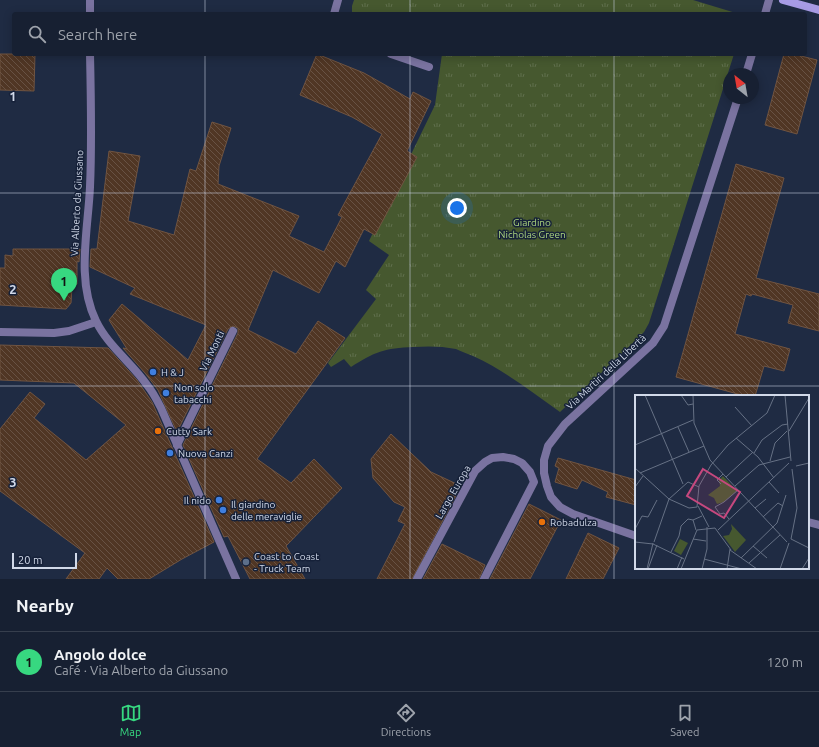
<!DOCTYPE html>
<html lang="en">
<head>
<meta charset="utf-8">
<style>
  body { margin:0; font-family:Ubuntu,sans-serif; background:#242d3e; color:#f1f3f6 }
  .compass { position:absolute; left:723px; top:68px; width:36px; height:36px; border-radius:50%; background:#172032; box-shadow:0 2px 10px #0003; rotate:329deg }
  .scale { position:absolute; left:12px; bottom:10px; width:65px; box-sizing:border-box; padding-left:4px; border:2px solid #d1d9e9; border-top:0; font-size:11px; line-height:14px; white-space:nowrap; color:#d1d9e9; -webkit-text-stroke:3px #162139; paint-order:stroke }
  .you { position:absolute; left:457px; top:208px; width:14px; height:14px; margin:-10px; border:3px solid #fff; border-radius:50%; background:#1a73e8; box-shadow:0 0 0 6px #1a73e833 }
  .badge { display:grid; place-items:center; width:26px; height:26px; border-radius:50%; background:#37d880; color:#111; font-size:13px; font-weight:700 }
  .pin { position:absolute; translate:-50% -33px; filter:drop-shadow(0 1px 2px #0008) }
  .pin::after { content:''; position:absolute; top:21px; width:14px; height:12px; background:inherit; clip-path:polygon(0 0,100% 0,50% 100%) }
  .list { margin:0; padding:0; list-style:none }
  h2 { display:flex; justify-content:space-between; align-items:center; height:52px; margin:0; padding:0 16px; font-size:17px }
  h2 small { font-size:13px; font-weight:400; color:#9ea3ac }
  .list li { display:grid; grid-template-columns:26px 1fr auto; gap:12px; align-items:center; box-sizing:border-box; height:60px; padding:0 16px; border-top:1px solid #363e4d }
  .list b { display:block; font-size:15px; white-space:nowrap }
  .list p { margin:0; font-size:13px; white-space:nowrap; color:#9ea3ac }
  .list em { font-size:13px; font-style:normal; color:#9ea3ac }
  .icon { flex:none; width:22px; height:22px; fill:none; stroke:currentColor; stroke-width:2; stroke-linecap:round; stroke-linejoin:round }
  .map { position:relative; flex:none; width:819px; height:579px; overflow:hidden }
  .search { position:absolute; background:#172032; box-shadow:0 2px 10px #0003; left:12px; right:12px; top:12px; height:44px; display:flex; align-items:center; gap:10px; box-sizing:border-box; padding:0 14px; border-radius:4px; color:#9ea3ac; font-size:15px }
  .sheet { height:112px; background:#172032 }
  nav { display:flex; justify-content:space-around; align-items:center; box-sizing:border-box; height:56px; border-top:1px solid #363e4d; background:#172032; font-size:11px; color:#9ea3ac }
  nav a { display:grid; justify-items:center; gap:2px }
  nav .on { color:#37d880 }
  .map>svg:first-child { display:block }
</style>
</head>
<body>
<div class="map">
<svg width="819" height="579" viewBox="0 0 819 579">
  <defs>
    <pattern id="park-tufts" width="24" height="20" patternUnits="userSpaceOnUse"><rect width="24" height="20" fill="#46582f"/><path d="M3 7l-1-3M5 7V3M7 7l1-3M15 17l-1-3M17 17v-4M19 17l1-3" fill="none" stroke="#606f4d"/></pattern>
    <pattern id="building-back-hatch" width="6" height="6" patternUnits="userSpaceOnUse"><rect width="6" height="6" fill="#503624"/><path d="M-1 5l2 2M0 0l6 6M5-1l2 2" fill="none" stroke="#685244"/></pattern>
  </defs>
  <rect width="100%" height="100%" fill="#1f2b43"/>
  <g fill="url(#park-tufts)">
    <polygon points="354,0 693,0 739,14 352,14 352,6"/>
    <path d="M442 54H734L649 323 644 332 636 340 560 412C532 392 504 370 473 356 467 354 461 351 456 349 442 346 427 346 413 347 385 348 374 352 351 367L344 359 331 367 328 363 376 299 366 290 389 255 369 241 435 105Z"/>
  </g>
  <g fill="url(#building-back-hatch)" stroke="#705441">
    <polygon points="0,54 35,54 34,91 0,90"/>
    <polygon points="317,54 364,73 410,99 413,92 431,101 407,151 417,157 375,235 364,229 345,267 336,261 319,293 273,270 248,330 296,354 318,321 345,338 257,459 291,483 314,459 342,488 286,546 305,579 250,579 228,536 224,537 183,445 238,333 238,328 233,326 228,329 177,432 158,390 145,373 123,348 127,349 109,320 122,304 188,360 206,325 130,294 135,288 90,267 91,249 97,249 109,151 140,156 128,221 174,235 190,169 196,171 212,122 231,128 219,166 218,184 299,216 289,236 324,252 342,217 338,215 382,134 352,117 300,95"/>
    <polygon points="784,54 793,54 817,60 797,134 765,125"/>
    <polygon points="736,164 784,178 756,278 819,294 819,331 788,323 793,305 752,294 751,296 746,294 735,334 790,349 784,371 764,366 755,396 745,396 676,377"/>
    <polygon points="13,249 80,249 79,262 77,261 77,284 72,287 71,303 66,309 0,305 0,268 5,268 5,255 13,256"/>
    <polygon points="0,345 108,348 137,380 152,402 214,542 182,559 149,579 118,579 107,568 99,579 66,579 85,553 0,491 0,429 30,392 45,404 34,418 86,460 126,425 74,383 0,380"/>
    <polygon points="391,434 431,472 461,486 412,579 377,579 405,524 398,521 405,507 394,502 373,478 371,459"/>
    <polygon points="558,458 636,480 636,505 606,497 608,492 582,480 577,489 555,482 559,468 555,466"/>
    <polygon points="529,504 561,520 530,579 490,579"/>
    <polygon points="588,533 619,548 603,579 566,579"/>
    <polygon points="442,544 485,565 479,579 423,579"/>
  </g>
  <g fill="none" stroke-linecap="round" stroke-linejoin="round">
    <g stroke="#7a73a0" stroke-width="8">
      <polyline points="90,0 90,14"/>
      <polyline points="334,14 338,0"/>
      <polyline points="765,14 769,0"/>
      <path d="M90 54C91 98 92 143 90 187 88 231 76 280 96 321 108 346 132 363 147 385 153 392 157 400 161 408L236 579"/>
      <polyline points="391,54 429,67"/>
      <polyline points="746,74 752,54"/>
      <polyline points="0,332 54,333 69,331 96,322"/>
      <polyline points="177,445 233,331"/>
      <polyline points="808,522 819,525"/>
      <polyline points="636,536 573,514 560,507 551,497 547,486 544,473 544,460 548,446 565,424 653,343 664,326 738,98"/>
      <polyline points="417,579 475,471 485,462 492,458 503,457 514,459 522,463 530,472 534,482 484,579"/>
    </g>
    <polyline stroke="#a79be4" stroke-width="8" points="783,0 819,10"/>
  </g>
  <path fill="none" stroke="#d1d9e9" stroke-width="1" stroke-opacity="0.55" d="M205 0V14M410 0V14M614 0V14M205 54V579M410 54V579M614 54V579M0 193H819M0 386H819"/>
  <g fill="#3f7fe0" stroke="#162139" stroke-width="1.5">
    <circle cx="153" cy="372" r="4"/>
    <circle cx="166" cy="393" r="4"/>
    <circle cx="170" cy="453" r="4"/>
    <circle cx="219" cy="500" r="4"/>
    <circle cx="223" cy="510" r="4"/>
  </g>
  <g fill="#e8710a" stroke="#162139" stroke-width="1.5">
    <circle cx="158" cy="431" r="4"/>
    <circle cx="542" cy="522" r="4"/>
  </g>
  <circle fill="#5c6f8a" stroke="#162139" stroke-width="1.5" cx="246" cy="562" r="4"/>
  <g text-anchor="middle" dominant-baseline="central" stroke-width="3" stroke-linejoin="round" paint-order="stroke">
    <g font-size="10" fill="#d1d9e9" stroke="#162139">
      <text transform="translate(77 203) rotate(-87)">Via Alberto da Giussano</text>
      <text transform="translate(212 351) rotate(-64)">Via Monti</text>
      <text transform="translate(606 372) rotate(-43)">Via Martiri della Libertà</text>
      <text transform="translate(453 492) rotate(-60)">Largo Europa</text>
    </g>
    <g font-size="10" fill="#afd87f" stroke="#162139">
      <text x="532" y="222">Giardino<tspan x="532" dy="12">Nicholas Green</tspan></text>
    </g>
    <g font-size="10" fill="#d1d9e9" stroke="#162139" text-anchor="start">
      <text x="161" y="372">H &amp; J</text>
      <text x="174" y="387">Non solo<tspan x="174" dy="12">tabacchi</tspan></text>
      <text x="166" y="431">Cutty Sark</text>
      <text x="178" y="453">Nuova Canzi</text>
      <text x="211" y="500" text-anchor="end">Il nido</text>
      <text x="231" y="504">Il giardino<tspan x="231" dy="12">delle meraviglie</tspan></text>
      <text x="550" y="522">Robadulza</text>
      <text x="254" y="556">Coast to Coast<tspan x="254" dy="12">- Truck Team</tspan></text>
    </g>
  </g>
  <g transform="translate(635 395)">
    <rect width="174" height="174" fill="#1f2b43"/>
    <path d="M45 144 53 148 46 160 39 156Z" fill="#46582f"/>
    <path d="M88 81 102 96 89 107 82 109 79 103 73 100 85 91 84 85ZM96 129 111 145 100 157 88 141 94 140 97 134Z" fill="#46582f"/>
    <path fill="none" stroke="#667185" stroke-width="1" d="M10 0 48 89M46 0 53 10 58 9M58 0 59 28 75 65 152 147M150 0 156 66M100 12 117 31M43 32 54 57M154 36 174 3M101 43 123 62 139 83M0 50 58 25M119 58 127 45 147 30 153 29M135 66 140 48 152 36M161 71 174 68M0 73 34 104 54 113 62 112 64 91 76 70 93 50 132 18 140 0M5 78 69 51M91 82 118 57M134 87 144 98M86 89 82 85 88 79M100 91 124 70 155 62M0 92 8 81M63 111 74 132M120 113 131 104M128 122 143 108 148 111M94 124 89 118 85 119 80 112 89 107 103 95M0 134 7 121 13 122 22 105M61 135 58 125 67 121M83 135 154 68M58 144 71 146M156 144 174 153M156 144 162 113 157 74M0 147 18 149 49 164M19 147 34 104 53 87 64 92M118 151 132 163M95 155 122 174M36 157 44 141 46 131 53 124 58 125M106 163 142 128 151 100M69 164 107 174M114 168 145 140M12 174 18 148M13 174 22 150M42 174 47 162M46 174 62 135 80 133 96 155M67 174 72 154V132M92 174 95 154M145 174 154 148M167 174 174 163"/>
    <path fill="#c6487e" fill-opacity="0.15" stroke="#c6487e" stroke-width="2" d="M68 74 105 97 89 123 52 101Z"/>
    <rect width="174" height="174" fill="none" stroke="#d1d9e9" stroke-width="2"/>
  </g>
  <g font-size="13" text-anchor="middle" font-weight="bold" fill="#d1d9e9" stroke="#162139" stroke-width="3" stroke-linejoin="round" paint-order="stroke">
    <text x="13" y="101">1</text>
    <text x="13" y="294">2</text>
    <text x="13" y="487">3</text>
  </g>
</svg>
<svg class="compass" viewBox="-18 -18 36 36"><path d="M0-13l5 13h-10z" fill="#e53935"/><path d="M0 13l5-13h-10z" fill="#9ea3ac"/></svg>
<div class="scale">20 m</div>
<div class="you"></div>
<div class="pin badge" style="left:64px;top:301px">1</div>
<div class="search"><svg class="icon" aria-label="search" viewBox="0 0 24 24"><circle cx="10" cy="10" r="6"/><path d="M15 15l6 6"/></svg>Search here</div>
</div>
<section class="sheet">
<h2>Nearby<small></small></h2>
<ul class="list">
<li><span class="badge">1</span><div><b>Angolo dolce</b><p>Café · Via Alberto da Giussano</p></div><em>120 m</em></li>
</ul>
</section>
<nav>
<a class="on"><svg class="icon" aria-label="map" viewBox="0 0 24 24"><path d="M3 6l6-2 6 2 6-2v14l-6 2-6-2-6 2zM9 4v14M15 6v14"/></svg>Map</a>
<a><svg class="icon" aria-label="directions" viewBox="0 0 24 24"><path d="M12 3l9 9-9 9-9-9zM9 14v-3h6M13 9l2 2-2 2"/></svg>Directions</a>
<a><svg class="icon" aria-label="saved" viewBox="0 0 24 24"><path d="M7 4h10v16l-5-4-5 4z"/></svg>Saved</a>
</nav>
</body>
</html>
